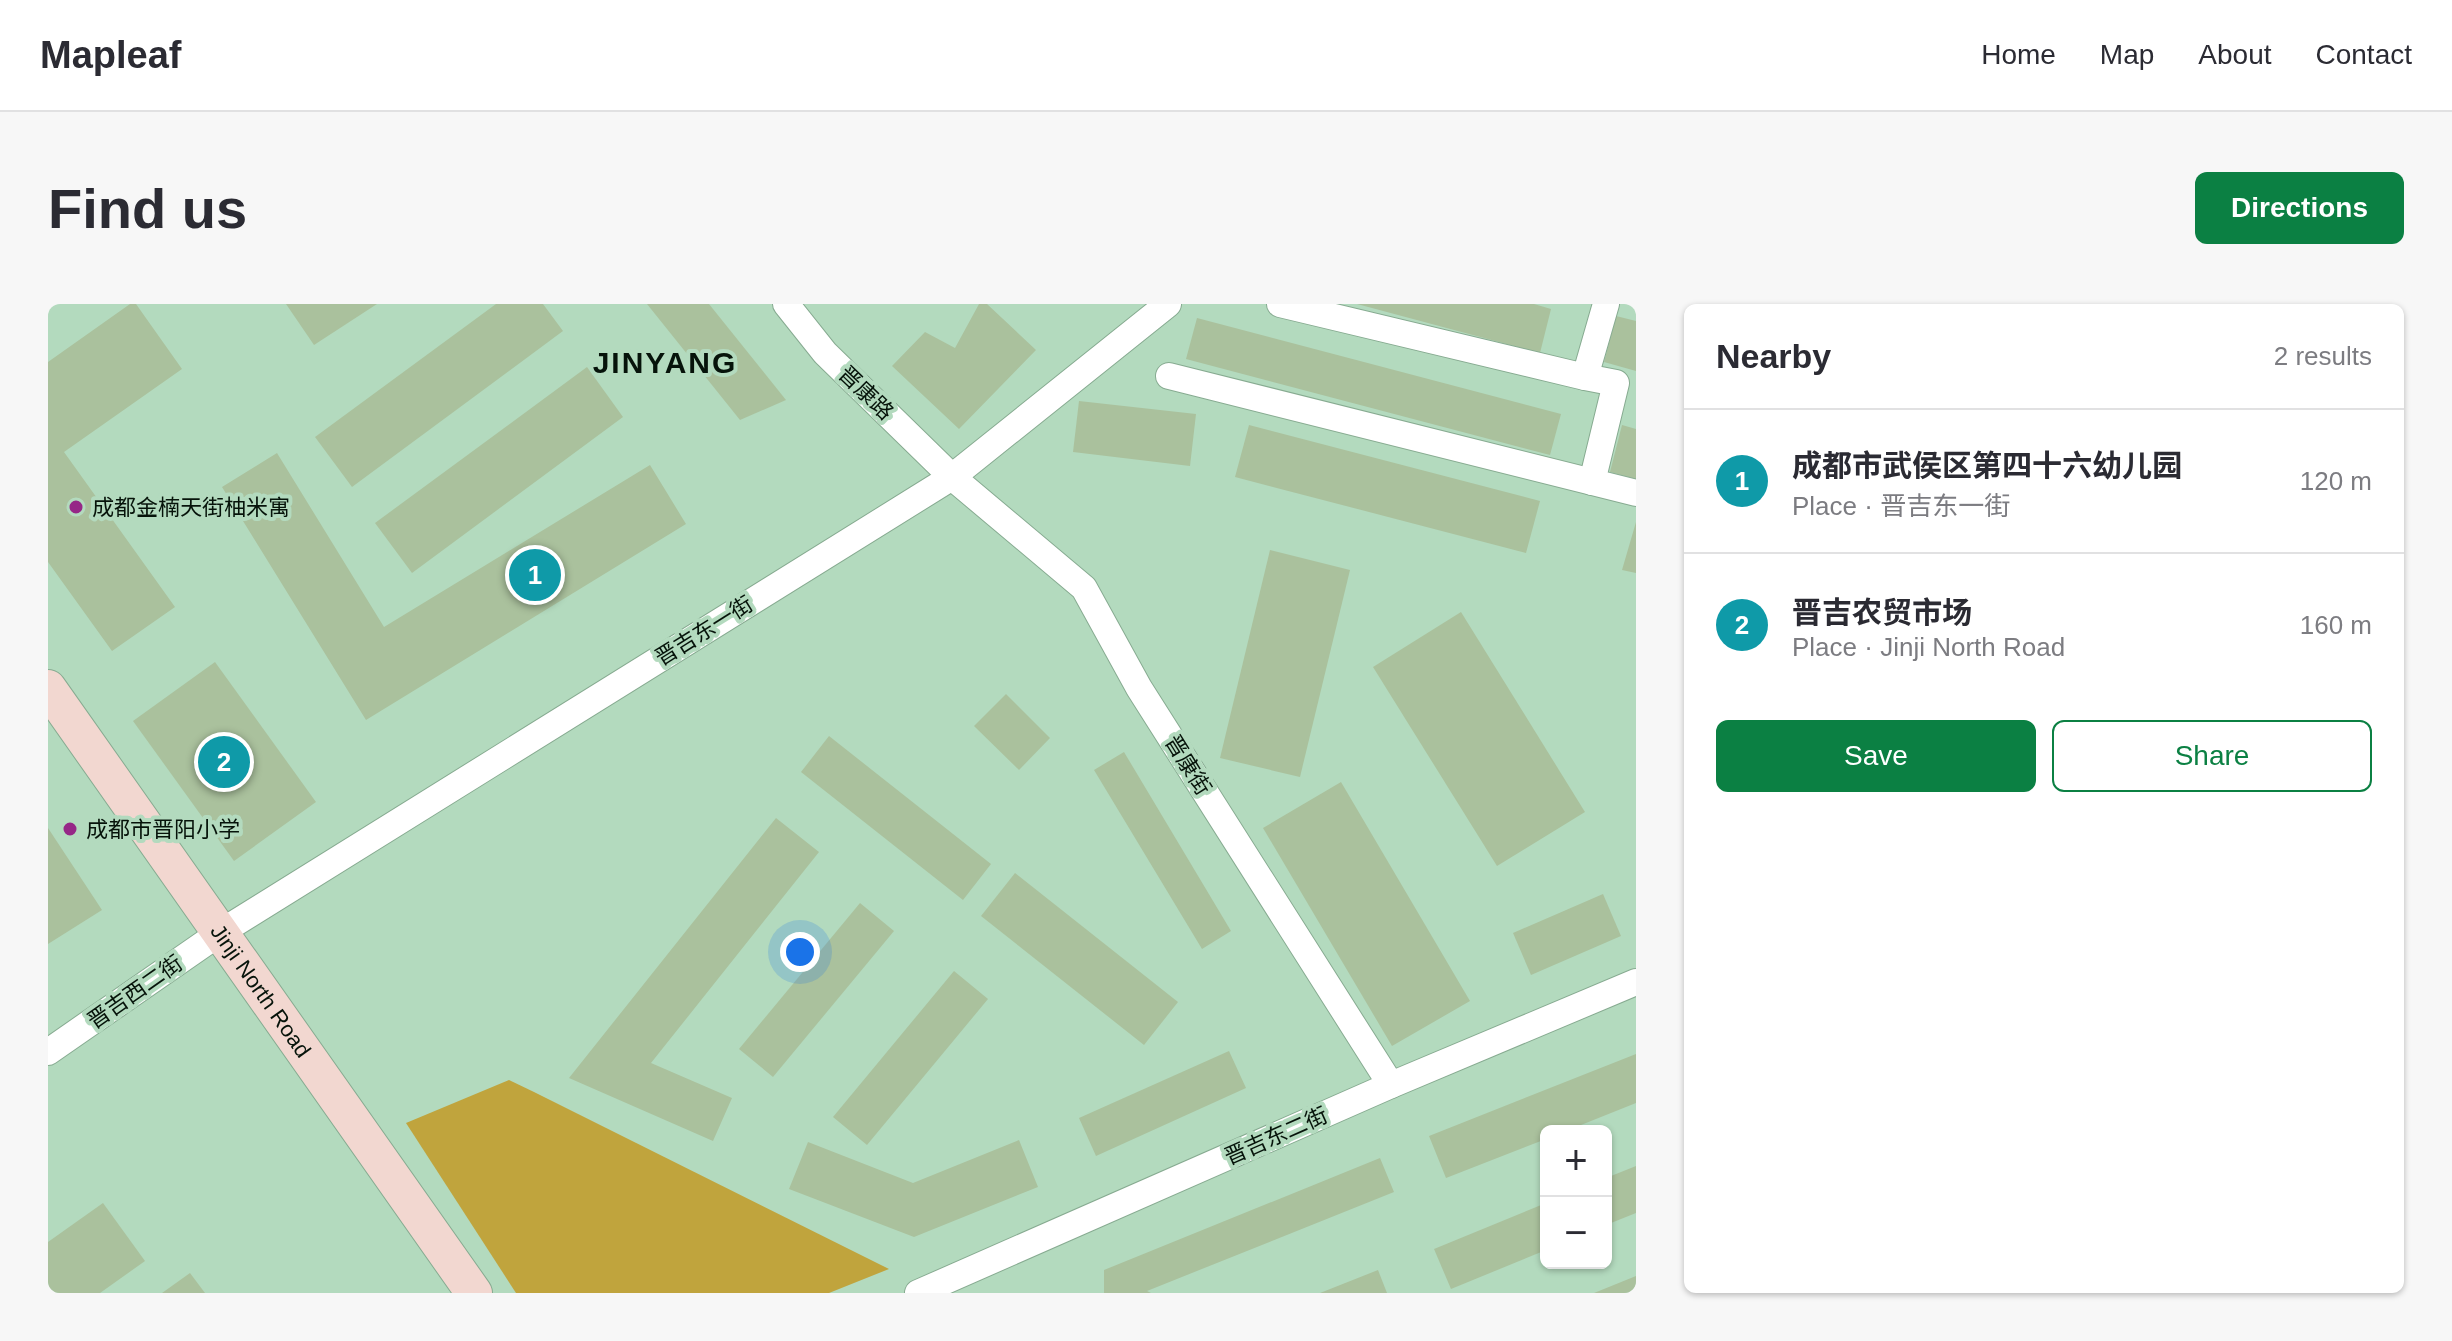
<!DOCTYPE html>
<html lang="en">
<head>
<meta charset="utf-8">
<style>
  body { margin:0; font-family:Arial,"Noto Sans SC",sans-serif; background:#f7f7f7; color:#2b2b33 }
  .controls { position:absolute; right:24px; bottom:24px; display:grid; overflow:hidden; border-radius:12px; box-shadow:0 2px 6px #0004 }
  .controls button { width:72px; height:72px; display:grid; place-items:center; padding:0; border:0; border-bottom:2px solid #e1e1e2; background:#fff; color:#2b2b33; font:40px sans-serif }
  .you { position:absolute; left:752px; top:648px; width:28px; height:28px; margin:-20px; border:6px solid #fff; border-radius:50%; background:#1a73e8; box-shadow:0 0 0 12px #1a73e833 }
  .badge { display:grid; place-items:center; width:52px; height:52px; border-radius:50%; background:#0b8043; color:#fff; font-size:26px; font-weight:700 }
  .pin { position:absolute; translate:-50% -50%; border:4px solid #fff; box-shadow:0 2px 8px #0006 }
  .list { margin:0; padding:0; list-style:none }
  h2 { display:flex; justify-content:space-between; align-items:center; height:104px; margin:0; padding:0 32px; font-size:34px }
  h2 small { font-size:26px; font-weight:400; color:#7c7c81 }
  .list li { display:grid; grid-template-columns:52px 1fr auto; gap:24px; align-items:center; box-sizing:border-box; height:144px; padding:0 32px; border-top:2px solid #e1e1e2 }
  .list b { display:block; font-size:30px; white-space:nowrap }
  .list p { margin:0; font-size:26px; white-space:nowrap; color:#7c7c81 }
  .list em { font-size:26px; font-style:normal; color:#7c7c81 }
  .actions { display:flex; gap:16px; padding:24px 32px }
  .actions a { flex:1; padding:18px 0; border:2px solid #0b8043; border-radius:12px; text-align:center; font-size:28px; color:#0b8043 }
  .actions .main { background:#0b8043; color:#fff }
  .map { position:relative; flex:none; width:1588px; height:989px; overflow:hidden; border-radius:12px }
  header { display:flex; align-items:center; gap:48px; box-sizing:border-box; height:112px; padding:0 40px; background:#fff; border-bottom:2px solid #e1e1e2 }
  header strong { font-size:38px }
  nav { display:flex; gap:44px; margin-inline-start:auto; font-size:28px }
  .intro { display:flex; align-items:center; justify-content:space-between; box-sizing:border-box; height:192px; padding:0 48px }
  h1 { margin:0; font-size:56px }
  .button { padding:20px 36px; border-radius:12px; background:#0b8043; color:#fff; font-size:28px; font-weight:700 }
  main { display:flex; gap:48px; padding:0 48px }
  aside { flex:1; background:#fff; border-radius:12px; box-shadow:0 2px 6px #0004 }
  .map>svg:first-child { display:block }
</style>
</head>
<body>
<header>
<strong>Mapleaf</strong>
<nav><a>Home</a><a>Map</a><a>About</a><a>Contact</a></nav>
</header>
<div class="intro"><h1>Find us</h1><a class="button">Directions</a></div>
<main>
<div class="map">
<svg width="1588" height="989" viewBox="0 0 1588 989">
  <rect width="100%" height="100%" fill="#b3dabe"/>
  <polygon fill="#c0a43d" points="461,776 486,788 841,965 781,989 468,989 358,819"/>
  <g fill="#aac19d">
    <polygon points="82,0 88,0 134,65 16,148 127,303 64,347 0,258 0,58"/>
    <polygon points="238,0 329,0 266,41"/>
    <polygon points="448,0 495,0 515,27 304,183 267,133"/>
    <polygon points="599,0 661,0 738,96 692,116"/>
    <polygon points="931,0 939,0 988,46 911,125 844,62 877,28 907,44"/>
    <polygon points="1309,0 1486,0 1503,5 1492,49"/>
    <polygon points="1568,12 1588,17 1588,67 1556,58"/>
    <polygon points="1149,14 1513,110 1502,151 1138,55"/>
    <polygon points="539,63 575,113 364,269 327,219"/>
    <polygon points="1031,97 1148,110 1142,162 1025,148"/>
    <polygon points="1201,121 1492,197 1478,249 1187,173"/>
    <polygon points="1574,121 1588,125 1588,175 1562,168"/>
    <polygon points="229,149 336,323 602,161 638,220 318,416 174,183"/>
    <polygon points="1588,218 1588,269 1574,266"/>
    <polygon points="1222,246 1302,266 1252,473 1172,454"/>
    <polygon points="1413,308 1537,508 1449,562 1325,363"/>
    <polygon points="167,358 268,498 186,557 85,417"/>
    <polygon points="958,390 1002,434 971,466 926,422"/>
    <polygon points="781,432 943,560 915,596 753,468"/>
    <polygon points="1076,448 1183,627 1154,645 1046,466"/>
    <polygon points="1293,478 1422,697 1344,742 1215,524"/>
    <polygon points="728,514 771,548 603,759 684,794 665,837 521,774"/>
    <polygon points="0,524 54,606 0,640"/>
    <polygon points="967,569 1130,698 1096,741 933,612"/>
    <polygon points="1555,590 1573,632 1483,671 1465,629"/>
    <polygon points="812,599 846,627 725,773 691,745"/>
    <polygon points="906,667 940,695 819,841 785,813"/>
    <polygon points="1181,747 1198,784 1048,852 1031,814"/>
    <polygon points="1588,750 1588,799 1518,827 1498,827 1498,835 1398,874 1381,832"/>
    <polygon points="971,836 990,883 866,933 741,885 760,838 865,879"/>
    <polygon points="1332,854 1346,888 1099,987 1103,989 1056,989 1056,966"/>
    <polygon points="1588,862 1588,909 1558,921 1558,874"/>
    <polygon points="55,899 97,957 52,989 0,989 0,938"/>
    <polygon points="1498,899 1498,946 1403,985 1386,945"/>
    <polygon points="1330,966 1339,989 1272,989"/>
    <polygon points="142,969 157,989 114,989"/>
    <polygon points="1588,972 1588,989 1546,989"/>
  </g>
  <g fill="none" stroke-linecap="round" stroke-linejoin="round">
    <g stroke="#87ab91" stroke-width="28">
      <g id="street">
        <polyline points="738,0 777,49 904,173 1036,284 1091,384 1343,781"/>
        <polyline points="1232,0 1537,73 1558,0"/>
        <polyline points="1121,72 1588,189"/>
        <polyline points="1537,73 1568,79 1544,178"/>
        <polyline points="0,748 173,628 904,173 1120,0"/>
        <polyline points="870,989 1343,781 1588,678"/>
      </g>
    </g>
    <g stroke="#87ab91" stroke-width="38">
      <g id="secondary">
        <path id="s1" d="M0 384 426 989"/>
      </g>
    </g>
    <use href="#street" stroke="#fff" stroke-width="26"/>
    <use href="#secondary" stroke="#f2d7d0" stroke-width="36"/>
  </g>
  <g fill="#962787" stroke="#b3dabe" stroke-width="3">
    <circle cx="28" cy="203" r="8"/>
    <circle cx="22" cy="525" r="8"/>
  </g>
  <g text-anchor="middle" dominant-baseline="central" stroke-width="8" stroke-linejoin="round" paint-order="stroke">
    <g font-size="22" fill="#06130a" stroke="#b3dabe">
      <text transform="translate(818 89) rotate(44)">晋康路</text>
      <text transform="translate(656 327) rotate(-32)">晋吉东一街</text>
      <text transform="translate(1140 461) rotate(58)">晋康街</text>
      <text stroke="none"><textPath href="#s1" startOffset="370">Jinji North Road</textPath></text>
      <text transform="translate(87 688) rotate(-35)">晋吉西二街</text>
      <text transform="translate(1228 832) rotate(-24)">晋吉东二街</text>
    </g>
    <g font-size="22" fill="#06130a" stroke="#b3dabe" text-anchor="start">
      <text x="44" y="203">成都金楠天街柚米寓</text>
      <text x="38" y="525">成都市晋阳小学</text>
    </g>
    <g font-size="30" font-weight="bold" letter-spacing="2" fill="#06130a" stroke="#b3dabe">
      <text x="617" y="58">JINYANG</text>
    </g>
  </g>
</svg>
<div class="controls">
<button>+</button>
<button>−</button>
</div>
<div class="you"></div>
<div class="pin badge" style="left:487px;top:271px;background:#0f9aa8">1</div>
<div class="pin badge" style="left:176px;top:458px;background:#0f9aa8">2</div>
</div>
<aside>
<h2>Nearby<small>2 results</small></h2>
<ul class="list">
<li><span class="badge" style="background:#0f9aa8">1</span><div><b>成都市武侯区第四十六幼儿园</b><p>Place · 晋吉东一街</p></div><em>120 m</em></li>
<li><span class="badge" style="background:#0f9aa8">2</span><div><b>晋吉农贸市场</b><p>Place · Jinji North Road</p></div><em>160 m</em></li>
</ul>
<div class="actions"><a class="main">Save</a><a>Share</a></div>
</aside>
</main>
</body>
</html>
